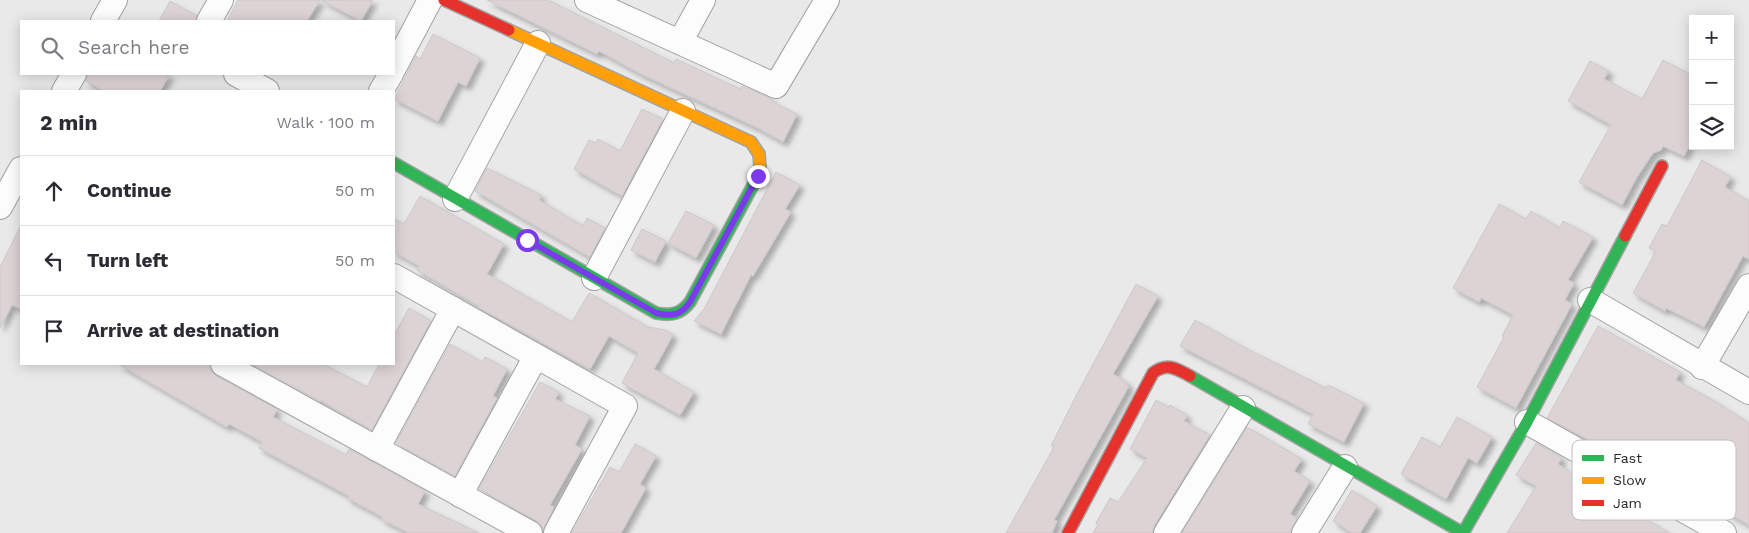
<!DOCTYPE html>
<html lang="en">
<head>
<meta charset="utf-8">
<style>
  body { margin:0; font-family:"Work Sans",sans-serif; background:#f2f2f3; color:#2b2b33 }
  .controls { position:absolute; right:15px; top:15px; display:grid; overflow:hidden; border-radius:0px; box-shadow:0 2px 12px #0003 }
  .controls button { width:45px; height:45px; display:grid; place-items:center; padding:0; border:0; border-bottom:1px solid #e1e1e2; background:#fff; color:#2b2b33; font:25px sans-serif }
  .stop { position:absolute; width:15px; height:15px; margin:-11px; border:4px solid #7c3aed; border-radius:50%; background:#fff }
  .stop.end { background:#7c3aed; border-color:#fff; box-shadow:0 1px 5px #0008 }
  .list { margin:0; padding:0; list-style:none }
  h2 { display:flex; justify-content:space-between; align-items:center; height:65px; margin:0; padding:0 20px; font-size:21px }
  h2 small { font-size:16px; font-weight:400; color:#7c7c81 }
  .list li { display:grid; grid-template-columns:32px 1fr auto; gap:15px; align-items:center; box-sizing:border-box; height:70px; padding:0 20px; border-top:1px solid #e1e1e2 }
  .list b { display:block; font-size:19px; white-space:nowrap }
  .list em { font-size:16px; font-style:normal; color:#7c7c81 }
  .icon { flex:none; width:28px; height:28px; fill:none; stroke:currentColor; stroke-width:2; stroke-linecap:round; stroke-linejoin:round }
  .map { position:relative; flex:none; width:1749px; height:533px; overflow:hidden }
  .search { position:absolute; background:#fff; box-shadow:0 2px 12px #0003; left:20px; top:20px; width:375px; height:55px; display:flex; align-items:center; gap:12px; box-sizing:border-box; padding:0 18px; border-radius:0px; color:#7c7c81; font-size:19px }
  .panel { position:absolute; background:#fff; box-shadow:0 2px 12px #0003; left:20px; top:90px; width:375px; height:275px; border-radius:0px }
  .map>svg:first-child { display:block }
</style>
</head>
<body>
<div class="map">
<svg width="1749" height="533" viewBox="0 0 1749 533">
  <defs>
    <filter id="shadow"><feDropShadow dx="4.5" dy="4.5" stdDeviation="2.5" flood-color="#0004"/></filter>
  </defs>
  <rect width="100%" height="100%" fill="#e8e9e8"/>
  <g fill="#ddd2d4" stroke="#cacaca" filter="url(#shadow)">
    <polygon points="238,0 320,0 307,21 227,21"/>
    <polygon points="321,0 373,0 361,21"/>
    <polygon points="487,0 548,0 674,63 676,59 740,89 742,86 772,99 771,101 797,114 783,142 758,128 641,74 599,51 597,54"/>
    <polygon points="170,1 197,16 195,21 159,21"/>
    <polygon points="433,34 480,58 466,86 458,82 438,121 394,99 416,56 420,59"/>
    <polygon points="1663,60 1693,76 1693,139 1684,156 1663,146 1661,150 1653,153 1637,177 1622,205 1579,182 1611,125 1568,101 1590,61 1609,71 1604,79 1642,99"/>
    <polygon points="88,74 170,74 160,91 104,91 86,81"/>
    <polygon points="642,109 663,119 622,196 574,169 589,140 596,143 598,139 620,151"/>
    <polygon points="1702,160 1731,177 1725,187 1749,201 1749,259 1743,256 1704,327 1666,308 1665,311 1633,293 1656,251 1649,248 1662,224 1667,226"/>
    <polygon points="487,168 541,195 539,200 583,226 587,218 605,228 590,257 475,191"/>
    <polygon points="776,172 800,185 785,209 791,212 753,276 751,275 721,334 694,321 704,309"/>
    <polygon points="420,196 504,244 487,274 572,322 589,293 648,327 666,330 673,335 654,369 694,392 680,415 622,383 638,353 609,336 590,369 478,307 479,306 417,270 419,266 394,252 394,218 404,224"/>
    <polygon points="1499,204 1526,219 1531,211 1560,228 1563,221 1593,237 1568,280 1574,283 1565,300 1572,304 1516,408 1477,387 1504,337 1502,336 1513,315 1481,298 1479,302 1453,288"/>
    <polygon points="686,211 714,225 696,258 668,243"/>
    <polygon points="21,225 21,309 12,305 0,328 0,267"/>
    <polygon points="642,229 666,241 655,262 631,250"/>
    <polygon points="1136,284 1158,296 1113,374 1127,382 1126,384 1129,386 1054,520 1057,521 1052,533 1006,533 1054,447 1051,446 1077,394"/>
    <polygon points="409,308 431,321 372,430 320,400 320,401 251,364 323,364 367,387 379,364 394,364 394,335"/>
    <polygon points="1195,320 1249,350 1326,388 1328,385 1364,403 1344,442 1308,424 1313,414 1180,346"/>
    <polygon points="1598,326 1680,372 1676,380 1711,399 1749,423 1749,525 1626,454 1624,458 1547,418"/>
    <polygon points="450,344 482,362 485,357 507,369 493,396 497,398 455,476 396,443"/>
    <polygon points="118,364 209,364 211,371 216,376 277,409 273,417 346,455 349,449 425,491 418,504 479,533 409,533 381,519 383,517 347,498 349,496 259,448 262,442 229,424 227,427"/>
    <polygon points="540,382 559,392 555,399 590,416 575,445 582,449 550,505 554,507 543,530 537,521 479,489"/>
    <polygon points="1156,400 1169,407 1170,405 1187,415 1184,421 1210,435 1154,526 1152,533 1093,533 1098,524 1096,523 1110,498 1118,502 1147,458 1130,449"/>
    <polygon points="1457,417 1492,437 1477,463 1468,458 1446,499 1401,474 1422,437 1440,447"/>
    <polygon points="1247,427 1302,459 1294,471 1310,481 1290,514 1297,518 1290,533 1182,533"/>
    <polygon points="1536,443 1562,458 1558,464 1574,475 1669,533 1507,533 1536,486 1516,475"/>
    <polygon points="635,444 656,456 640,484 646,488 621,533 572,533 610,467 619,472"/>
    <polygon points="1352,490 1377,506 1360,533 1352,533 1333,521"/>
  </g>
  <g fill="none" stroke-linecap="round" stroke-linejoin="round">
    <g stroke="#a1a2a1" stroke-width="26">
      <g id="street">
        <polyline points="587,0 776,86 827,0"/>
        <polyline points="103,21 115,0"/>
        <polyline points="209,21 221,0"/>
        <polyline points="680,42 703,0"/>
        <polyline points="394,68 430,0"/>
        <polyline points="236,74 267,91"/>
        <polyline points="64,91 74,74"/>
        <polyline points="381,91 391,74"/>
        <polyline points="455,199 538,43"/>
        <polyline points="0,207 21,169"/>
        <polyline points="394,276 625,406 556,533"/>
        <polyline points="594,278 683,111"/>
        <polyline points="1590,300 1749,392"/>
        <polyline points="223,364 530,533"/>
        <polyline points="1702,367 1749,286"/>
        <polyline points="1527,422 1724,533"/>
        <polyline points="377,449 453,309"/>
        <polyline points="460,495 536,356"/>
        <polyline points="1166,533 1243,408"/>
        <polyline points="1304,533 1345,467"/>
      </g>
    </g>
    <g stroke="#a1a2a1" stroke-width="14">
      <g id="fast">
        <path d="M394 163 656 313C671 316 681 314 690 302L758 176 760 167"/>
        <polyline points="1190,376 1463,533"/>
        <polyline points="1463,533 1527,422 1625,236"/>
      </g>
    </g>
    <g stroke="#a1a2a1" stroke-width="14">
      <polyline id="slow" points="509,30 751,142 759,154 760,167"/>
    </g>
    <g stroke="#a1a2a1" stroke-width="14">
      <g id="jam">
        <polyline points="444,0 509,30"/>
        <polyline points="1625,236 1662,166"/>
        <path d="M1068 533 1153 373C1167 362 1177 369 1190 376"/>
      </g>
    </g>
    <use href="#street" stroke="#fcfcfc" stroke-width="24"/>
    <use href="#fast" stroke="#30b455" stroke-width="11"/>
    <use href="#slow" stroke="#ff9f0a" stroke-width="11"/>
    <use href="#jam" stroke="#e5322d" stroke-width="11"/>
  </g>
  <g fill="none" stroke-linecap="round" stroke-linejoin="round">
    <path stroke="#7c3aed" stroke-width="6" d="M527 240 656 313C672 317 681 315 690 302L758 176"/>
  </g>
  <rect x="1572" y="440" width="164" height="80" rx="8" fill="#fff" stroke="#bebebe" stroke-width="1"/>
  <rect x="1582" y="455" width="22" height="6" fill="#30b455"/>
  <rect x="1582" y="477" width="22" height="7" fill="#ff9f0a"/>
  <rect x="1582" y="500" width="22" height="6" fill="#e5322d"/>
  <g font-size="14" fill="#272827">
    <text x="1613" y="463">Fast</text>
    <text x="1613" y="485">Slow</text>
    <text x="1613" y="508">Jam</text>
  </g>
</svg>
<div class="controls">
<button>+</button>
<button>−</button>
<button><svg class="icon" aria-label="layers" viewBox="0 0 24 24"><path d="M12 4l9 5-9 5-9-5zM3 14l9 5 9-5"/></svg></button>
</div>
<div class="stop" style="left:527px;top:240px"></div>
<div class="stop end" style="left:758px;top:176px"></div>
<div class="search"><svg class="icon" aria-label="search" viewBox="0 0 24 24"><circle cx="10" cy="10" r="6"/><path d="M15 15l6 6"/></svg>Search here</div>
<section class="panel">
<h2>2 min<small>Walk · 100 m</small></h2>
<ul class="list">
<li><svg class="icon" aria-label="ahead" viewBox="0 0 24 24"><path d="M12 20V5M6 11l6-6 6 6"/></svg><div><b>Continue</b></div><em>50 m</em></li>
<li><svg class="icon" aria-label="left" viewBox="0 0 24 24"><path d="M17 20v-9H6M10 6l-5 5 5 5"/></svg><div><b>Turn left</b></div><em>50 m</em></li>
<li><svg class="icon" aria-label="arrive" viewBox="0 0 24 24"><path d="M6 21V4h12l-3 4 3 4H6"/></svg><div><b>Arrive at destination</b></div></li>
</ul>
</section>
</div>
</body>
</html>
